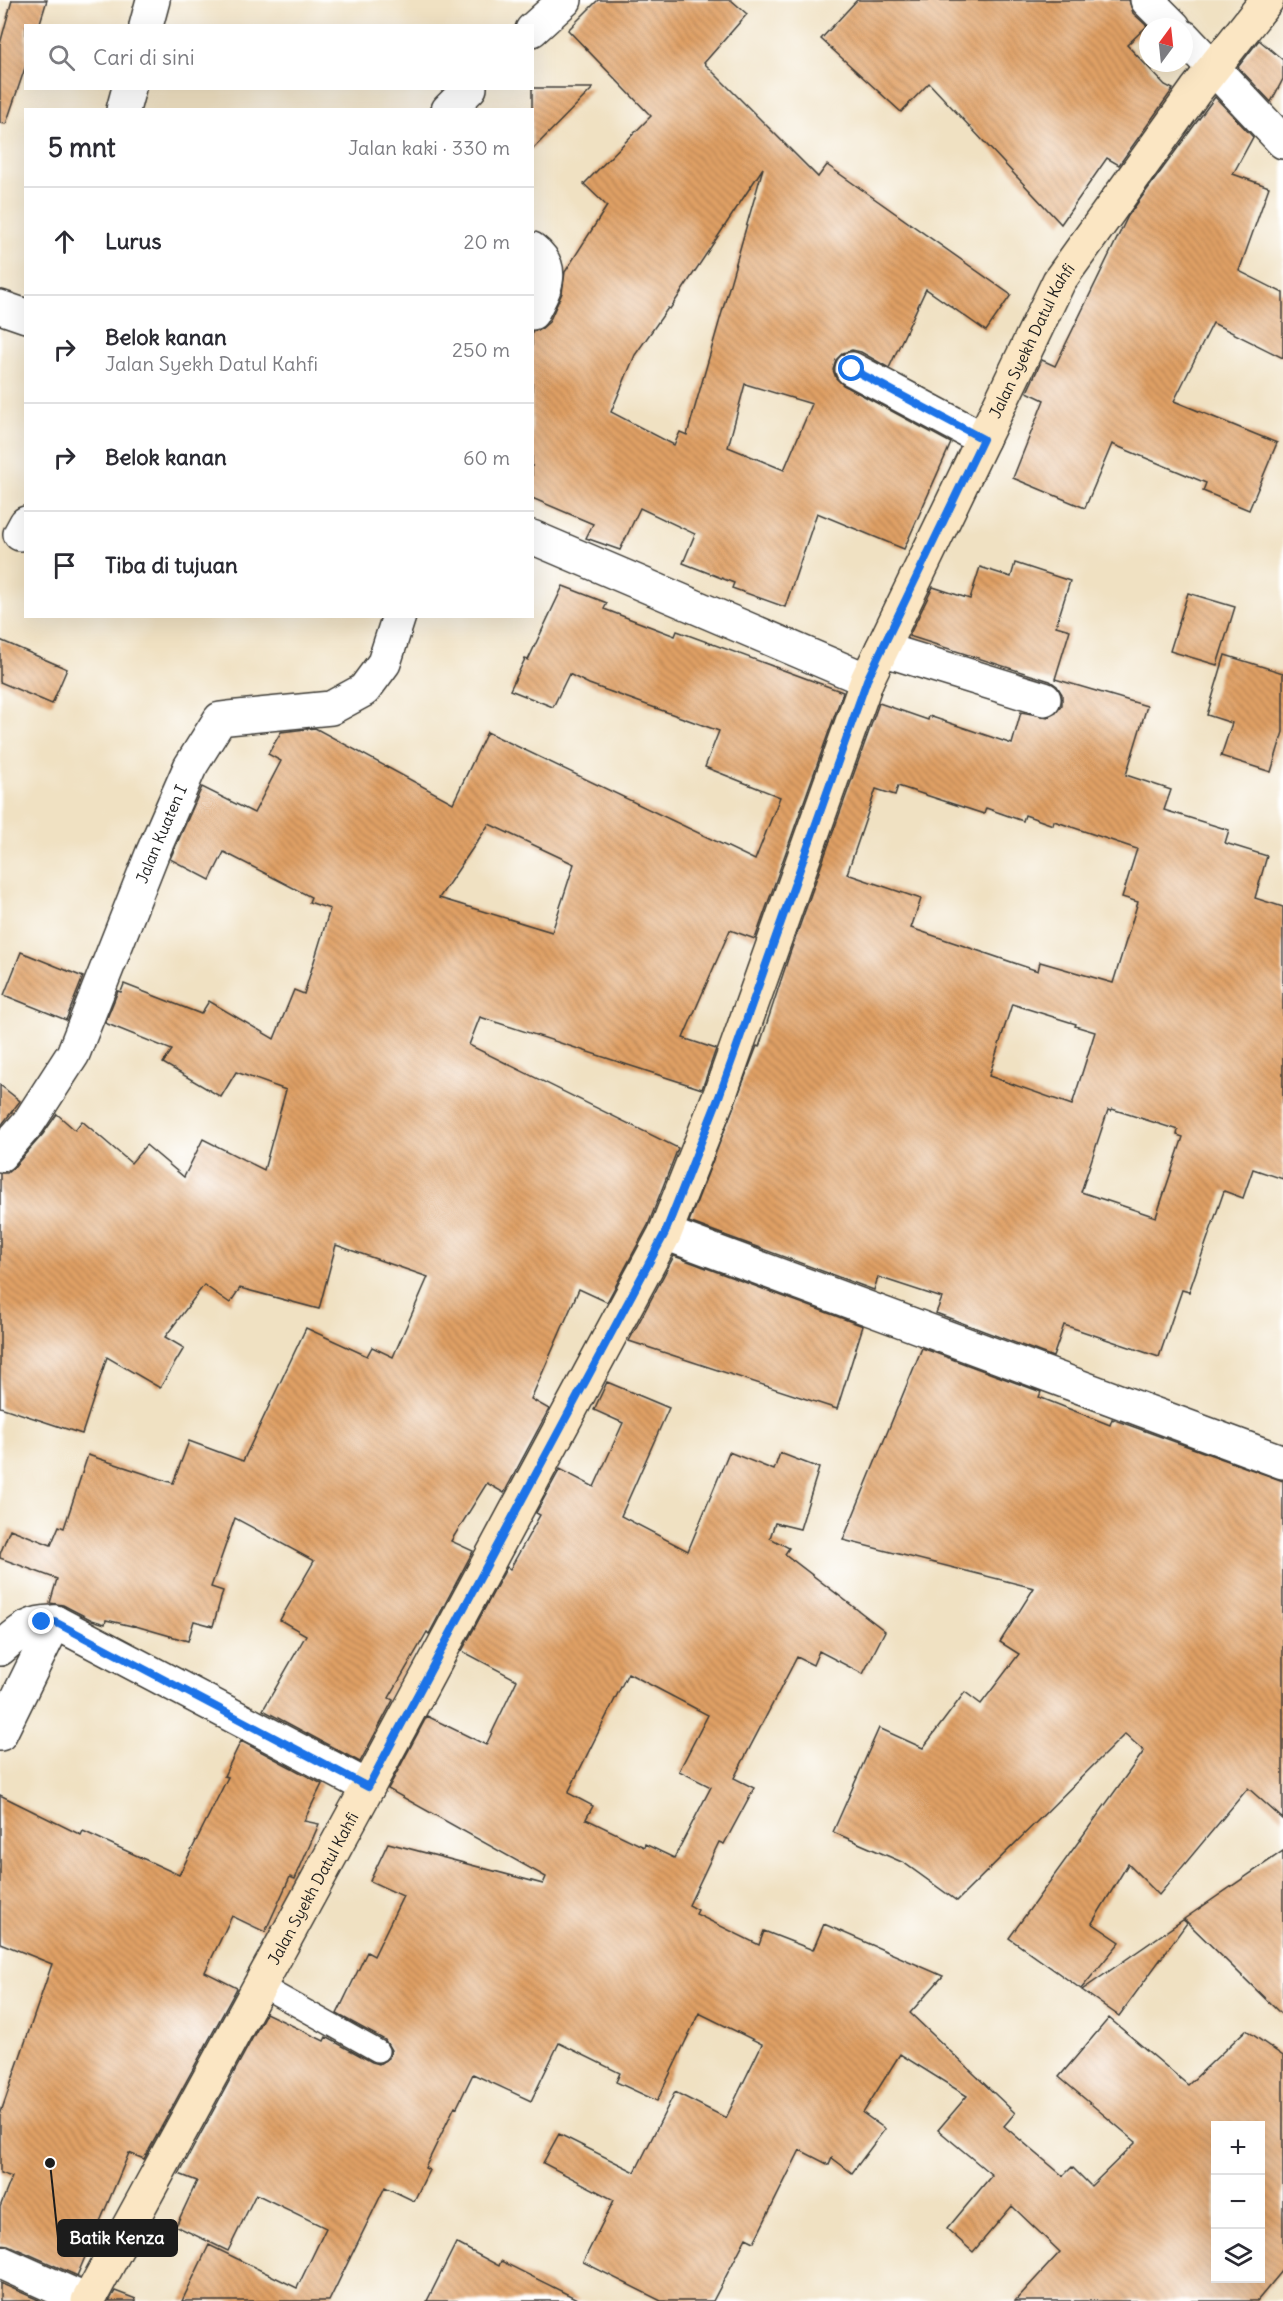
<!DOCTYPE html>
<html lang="id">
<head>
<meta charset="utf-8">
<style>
  body { margin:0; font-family:Delius,sans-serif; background:#f7f7f7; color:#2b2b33 }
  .controls { position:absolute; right:18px; bottom:18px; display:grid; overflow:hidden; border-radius:0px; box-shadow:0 6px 24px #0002 }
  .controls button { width:54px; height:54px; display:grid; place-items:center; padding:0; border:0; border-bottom:2px solid #e1e1e2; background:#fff; color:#2b2b33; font:30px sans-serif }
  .compass { position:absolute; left:1139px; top:18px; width:54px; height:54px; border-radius:50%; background:#fff; box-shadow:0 6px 24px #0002; rotate:15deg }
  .stop { position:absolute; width:18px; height:18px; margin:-14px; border:4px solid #1a73e8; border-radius:50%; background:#fff }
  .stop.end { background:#1a73e8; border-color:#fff; box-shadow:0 2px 6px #0008 }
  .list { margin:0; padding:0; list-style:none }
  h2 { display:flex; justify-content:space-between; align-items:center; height:78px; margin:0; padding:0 24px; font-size:26px }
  h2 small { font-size:20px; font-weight:400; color:#7c7c81 }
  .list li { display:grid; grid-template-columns:39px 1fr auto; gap:18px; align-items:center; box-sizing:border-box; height:108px; padding:0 24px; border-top:2px solid #e1e1e2 }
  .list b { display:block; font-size:22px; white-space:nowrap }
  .list p { margin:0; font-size:20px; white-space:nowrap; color:#7c7c81 }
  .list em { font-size:20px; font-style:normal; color:#7c7c81 }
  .icon { flex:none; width:33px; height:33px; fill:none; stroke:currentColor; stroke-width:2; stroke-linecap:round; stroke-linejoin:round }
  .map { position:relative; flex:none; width:1283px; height:2301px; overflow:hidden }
  .search { position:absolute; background:#fff; box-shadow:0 6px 24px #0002; left:24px; top:24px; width:510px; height:66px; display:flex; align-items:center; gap:15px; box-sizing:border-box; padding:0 21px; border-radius:0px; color:#7c7c81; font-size:22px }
  .panel { position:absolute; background:#fff; box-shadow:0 6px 24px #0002; left:24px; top:108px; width:510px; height:510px; border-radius:0px }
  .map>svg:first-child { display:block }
</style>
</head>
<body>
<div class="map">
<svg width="1283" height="2301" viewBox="0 0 1283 2301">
  <defs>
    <pattern id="building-back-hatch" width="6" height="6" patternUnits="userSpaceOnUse" patternTransform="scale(1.5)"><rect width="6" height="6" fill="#e0a065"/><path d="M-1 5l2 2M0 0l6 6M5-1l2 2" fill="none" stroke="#b58252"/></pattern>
  </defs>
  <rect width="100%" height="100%" fill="#fff"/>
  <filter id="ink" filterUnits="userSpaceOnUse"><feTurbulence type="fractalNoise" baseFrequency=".0167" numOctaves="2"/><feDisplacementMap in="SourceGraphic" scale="12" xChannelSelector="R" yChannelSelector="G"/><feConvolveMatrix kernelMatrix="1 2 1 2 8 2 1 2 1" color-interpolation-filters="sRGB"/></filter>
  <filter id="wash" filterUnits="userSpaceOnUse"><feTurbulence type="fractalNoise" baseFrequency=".008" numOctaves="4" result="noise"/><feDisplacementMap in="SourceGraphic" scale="24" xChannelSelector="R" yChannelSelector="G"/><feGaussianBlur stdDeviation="1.35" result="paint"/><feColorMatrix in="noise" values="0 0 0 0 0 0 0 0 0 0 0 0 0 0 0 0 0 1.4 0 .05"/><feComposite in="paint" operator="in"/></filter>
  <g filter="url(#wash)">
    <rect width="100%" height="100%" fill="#f0e1c2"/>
    <g id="blocks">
      <g fill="url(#building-back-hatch)" fill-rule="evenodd">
        <polygon points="12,0 47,0 39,26 26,26 26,65 6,124 0,123 0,44"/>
        <path d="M598 0H731L747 14 704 63 818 177 827 165 1011 295 986 331 926 289 889 368 861 352 852 350 843 353 836 360 833 370 836 378 843 385 951 443 904 549 817 513 785 607 732 588 734 583 683 563 695 534 640 508 620 550 586 538 593 524 532 498V332L541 329 549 322 562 293 565 272 607 206 584 184 651 116 568 30ZM763 168 687 435 680 432 674 445 611 412 635 355 668 308 670 309ZM745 384 812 404 784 470 728 447Z"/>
        <polygon points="857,0 1129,0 1133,13 1147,26 1127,45 1165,85 1173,89 1119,165 1107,158 1061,224 929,83 901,112 821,39"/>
        <polygon points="1259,40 1283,60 1283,79 1271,102 1238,67"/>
        <polygon points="532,88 593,88 532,150"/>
        <polygon points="1215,97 1253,137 1233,174 1269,187 1239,271 1283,293 1283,358 1213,323 1174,401 1277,443 1249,510 1203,491 1206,483 1112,444 1085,508 1013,478 1044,400 1027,392 1042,360 1055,366 1128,216"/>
        <path d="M1015 563 1070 581 1056 626 1070 630 1055 679 1147 706 1126 775 1171 790 1164 810 1229 830 1225 843 1267 856 1255 898 1283 907V1179L1253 1169 1243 1198 1224 1191 1189 1292 1182 1290 1159 1357 1064 1325 1053 1357 936 1313 942 1298 878 1277 874 1290 689 1222 757 1046 759 1047 790 953 879 703 928 720 929 716 1012 744 1021 712 1048 717 1056 713 1062 705V694L1057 686 1050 681 909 636 933 587 970 599 980 567 1011 577ZM898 786 984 814 986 808 1023 821 1025 815 1053 825 1054 821 1137 849 1122 897 1138 902 1113 983 1040 962 1038 971 911 928 921 899 847 874 876 789 895 795ZM1012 1004 1076 1024 1075 1026 1095 1032 1072 1105 989 1076ZM1112 1109 1178 1130 1177 1135 1183 1137 1156 1217 1081 1192 1108 1110 1111 1111Z"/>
        <path d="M563 586 607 603 604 609 675 636 677 631 843 692 755 939 730 930 683 1038 716 1049 702 1089 480 1017 469 1045 678 1148 648 1225 607 1302 579 1289 531 1399 549 1409 504 1493 487 1483 451 1541 473 1551 429 1634 427 1632 389 1698 393 1700 360 1762 263 1710 306 1635 280 1620 314 1561 235 1518 211 1587 223 1591 213 1626 194 1621 188 1641 132 1625V1626L106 1620 105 1624 92 1620 63 1605 50 1603 57 1579 0 1558V1554L10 1529 51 1545 59 1526 64 1528 88 1455 173 1483 189 1441 243 1461 306 1328 367 1356 372 1347 393 1357 428 1277 336 1245 319 1309 240 1288 230 1303 204 1285 165 1337 184 1348 160 1388 107 1357 82 1434 0 1407V1173H7L14 1167 43 1134 57 1114 75 1130 82 1121 131 1163 146 1145 184 1177 203 1139 264 1170 286 1090 236 1072 221 1097 163 1063 172 1050 105 1023 118 991 121 992 124 984 201 1014 209 1001 274 1039 294 990 304 994 330 909 309 902 311 897 224 852 210 880 170 859 202 787 254 813 281 761 268 754 281 732 315 728 453 803 487 732 755 860 780 797 705 767 719 731 589 684 569 674 553 707 510 690 525 659 528 660ZM489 824 574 864 552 932 439 898Z"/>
        <polygon points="1188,593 1235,607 1217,665 1170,651"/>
        <polygon points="0,640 67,669 52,704 0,682"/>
        <polygon points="1225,655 1283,673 1283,732 1271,772 1221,756 1232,723 1207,715"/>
        <polygon points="21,952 83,977 66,1020 4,995"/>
        <polygon points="0,1085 20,1101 0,1127"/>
        <polygon points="674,1256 863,1326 837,1409 629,1341"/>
        <polygon points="922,1348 1041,1392 1039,1397 1110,1425 1112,1419 1283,1481 1283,1819 1248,1788 1159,1895 1128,1864 1092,1923 1120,1942 1081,1989 1009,1938 1144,1751 1125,1734 957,1901 904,1863 833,1832 879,1728 923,1748 965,1692 981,1704 1019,1654 1000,1642 1034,1588 843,1540"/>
        <path d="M607 1382 669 1408 621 1516 688 1551 729 1452 774 1470 780 1453 819 1468 800 1529 775 1523 770 1538 789 1548 785 1554 885 1631 863 1674 819 1651 813 1665 797 1657 734 1778 754 1788 724 1844 719 1842 689 1905 698 1910 696 1914 759 1945 764 1931 813 1950 824 1924 943 1976 910 2013 1015 2113 1004 2126 1063 2176 1072 2167 1091 2186 1136 2142 1059 2077 1109 2018 1188 2085 1246 2030 1283 2056V2270L1257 2301H1015L1060 2252 1012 2206 973 2252 947 2229 992 2175 938 2130 967 2096 900 2054 863 2113 885 2129 852 2173 832 2158 829 2165 800 2150 754 2242 746 2238 713 2301H661L583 2262 614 2200 543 2163 559 2134 635 2172 675 2092 726 2118 762 2044 699 2013 657 2101 616 2082 620 2073 559 2043 531 2101 473 2074 457 2107 455 2106 425 2168 429 2170 414 2201 385 2187 329 2301H182L209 2245 297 2288 326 2228 256 2194 228 2251 176 2226 197 2181 179 2174 266 2013 324 2041 326 2037 372 2062 379 2064 389 2058 391 2050 385 2040 337 2014 367 1952 374 1956 403 1896 370 1881 388 1843 543 1884 546 1877 388 1789 427 1716 486 1745 517 1680 462 1651 507 1567 510 1569 540 1515 536 1513 560 1469 594 1487 623 1423 594 1410ZM628 1673 708 1715 679 1771 711 1787 674 1858 645 1844 644 1847 586 1819 593 1806 568 1793ZM1215 2126H1260V2278H1215Z"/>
        <polygon points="241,1741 322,1784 304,1821 319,1824 295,1879 290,1877 265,1932 232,1916 205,1972 237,1988 144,2159 129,2153 77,2276 80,2277 8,2245 0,2244 0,2207 12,2177 0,2173 0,2115 52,1964 0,1943 0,1795 81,1835 83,1831 179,1875 228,1777 224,1776"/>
        <polygon points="1283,1851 1283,2016 1184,1919"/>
        <polygon points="1183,1920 1187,1923 1119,2016 1082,1990"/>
        <polygon points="456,2243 499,2266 501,2261 581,2301 427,2301"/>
        <polygon points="0,2283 41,2301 0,2301"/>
        <polygon points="115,2291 136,2299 136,2301 109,2301"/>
      </g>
    </g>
  </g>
  <g filter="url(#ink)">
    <use href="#blocks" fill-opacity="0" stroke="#3c3a35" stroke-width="1.5"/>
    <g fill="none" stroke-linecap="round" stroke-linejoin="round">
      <g stroke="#3c3a35" stroke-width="24">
        <polyline id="lane" points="260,1985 378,2051"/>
      </g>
      <g stroke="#3c3a35" stroke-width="36">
        <g id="street">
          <polyline points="1147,0 1174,27"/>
          <polyline points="146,26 153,0"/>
          <polyline points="532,30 565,0"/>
          <polyline points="1184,37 1283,142"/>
          <polyline points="123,110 129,88"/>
          <polyline points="448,110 470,88"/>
          <path d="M532 249C558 269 544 290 532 313"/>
          <polyline points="0,307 26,316"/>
          <polyline points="852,369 983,439"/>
          <polyline points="20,534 26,523"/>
          <polyline points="532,537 867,680"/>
          <polyline points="882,649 1044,699"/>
          <path id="s1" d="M0 1155 29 1122 73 1054 152 854 190 767 220 719 228 718 331 708 364 690 384 663 399 616"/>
          <polyline points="665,1233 1283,1462"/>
          <path d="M0 1649C19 1633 28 1621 55 1622L368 1787"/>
          <polyline points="0,1734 55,1622"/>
          <polyline points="0,2262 87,2301"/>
        </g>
      </g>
      <g stroke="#3c3a35" stroke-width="36">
        <g id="secondary">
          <path id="s2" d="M88 2301 368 1787 665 1233 720 1094 867 680 1059 281 1196 90 1267 0"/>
        </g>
      </g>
      <use href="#lane" stroke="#fff" stroke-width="21"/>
      <use href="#street" stroke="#fff" stroke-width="33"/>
      <use href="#secondary" stroke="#fbe6c3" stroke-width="33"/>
    </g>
  </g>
  <g fill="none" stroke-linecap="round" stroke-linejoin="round" filter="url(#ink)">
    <polyline stroke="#1a73e8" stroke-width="8" points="42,1622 55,1622 368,1787 665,1233 720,1094 867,680 983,439 852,369"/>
  </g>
  <g text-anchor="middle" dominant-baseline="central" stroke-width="5" stroke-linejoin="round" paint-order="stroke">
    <g font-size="16" fill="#1c1c1c" stroke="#fff">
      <text stroke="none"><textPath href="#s2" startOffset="2180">Jalan Syekh Datul Kahfi</textPath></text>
      <text stroke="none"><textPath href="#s1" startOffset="362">Jalan Kuaten I</textPath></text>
      <text stroke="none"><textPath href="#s2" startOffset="470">Jalan Syekh Datul Kahfi</textPath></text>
    </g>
  </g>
  <path fill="none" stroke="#1c1c1c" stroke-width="2" d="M50 2163L58 2238"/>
  <circle fill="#1c1c1c" stroke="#fff" stroke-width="2" cx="50" cy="2163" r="6"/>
  <rect fill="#1c1c1c" stroke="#1c1c1c" stroke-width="2" x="58" y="2220" width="119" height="36" rx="6"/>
  <g font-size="18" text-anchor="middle" font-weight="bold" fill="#fff">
    <text x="117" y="2244">Batik Kenza</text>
  </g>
</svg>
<div class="controls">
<button>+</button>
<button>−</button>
<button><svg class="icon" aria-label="layers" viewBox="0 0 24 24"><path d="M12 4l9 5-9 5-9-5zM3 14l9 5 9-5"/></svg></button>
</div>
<svg class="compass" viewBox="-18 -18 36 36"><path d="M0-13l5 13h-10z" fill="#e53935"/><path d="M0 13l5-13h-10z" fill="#7c7c81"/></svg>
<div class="stop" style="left:852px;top:369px"></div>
<div class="stop end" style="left:42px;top:1622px"></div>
<div class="search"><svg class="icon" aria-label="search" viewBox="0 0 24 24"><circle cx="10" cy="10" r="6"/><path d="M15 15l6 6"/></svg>Cari di sini</div>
<section class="panel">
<h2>5 mnt<small>Jalan kaki · 330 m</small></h2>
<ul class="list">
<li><svg class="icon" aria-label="ahead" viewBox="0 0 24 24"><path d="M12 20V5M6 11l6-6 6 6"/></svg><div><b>Lurus</b></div><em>20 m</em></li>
<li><svg class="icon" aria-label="right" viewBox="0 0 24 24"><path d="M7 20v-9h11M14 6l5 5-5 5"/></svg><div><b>Belok kanan</b><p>Jalan Syekh Datul Kahfi</p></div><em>250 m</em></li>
<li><svg class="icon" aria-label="right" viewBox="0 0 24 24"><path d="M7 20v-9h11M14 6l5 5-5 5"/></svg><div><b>Belok kanan</b></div><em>60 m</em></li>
<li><svg class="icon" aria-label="arrive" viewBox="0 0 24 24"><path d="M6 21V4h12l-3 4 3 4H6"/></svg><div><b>Tiba di tujuan</b></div></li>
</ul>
</section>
</div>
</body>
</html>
